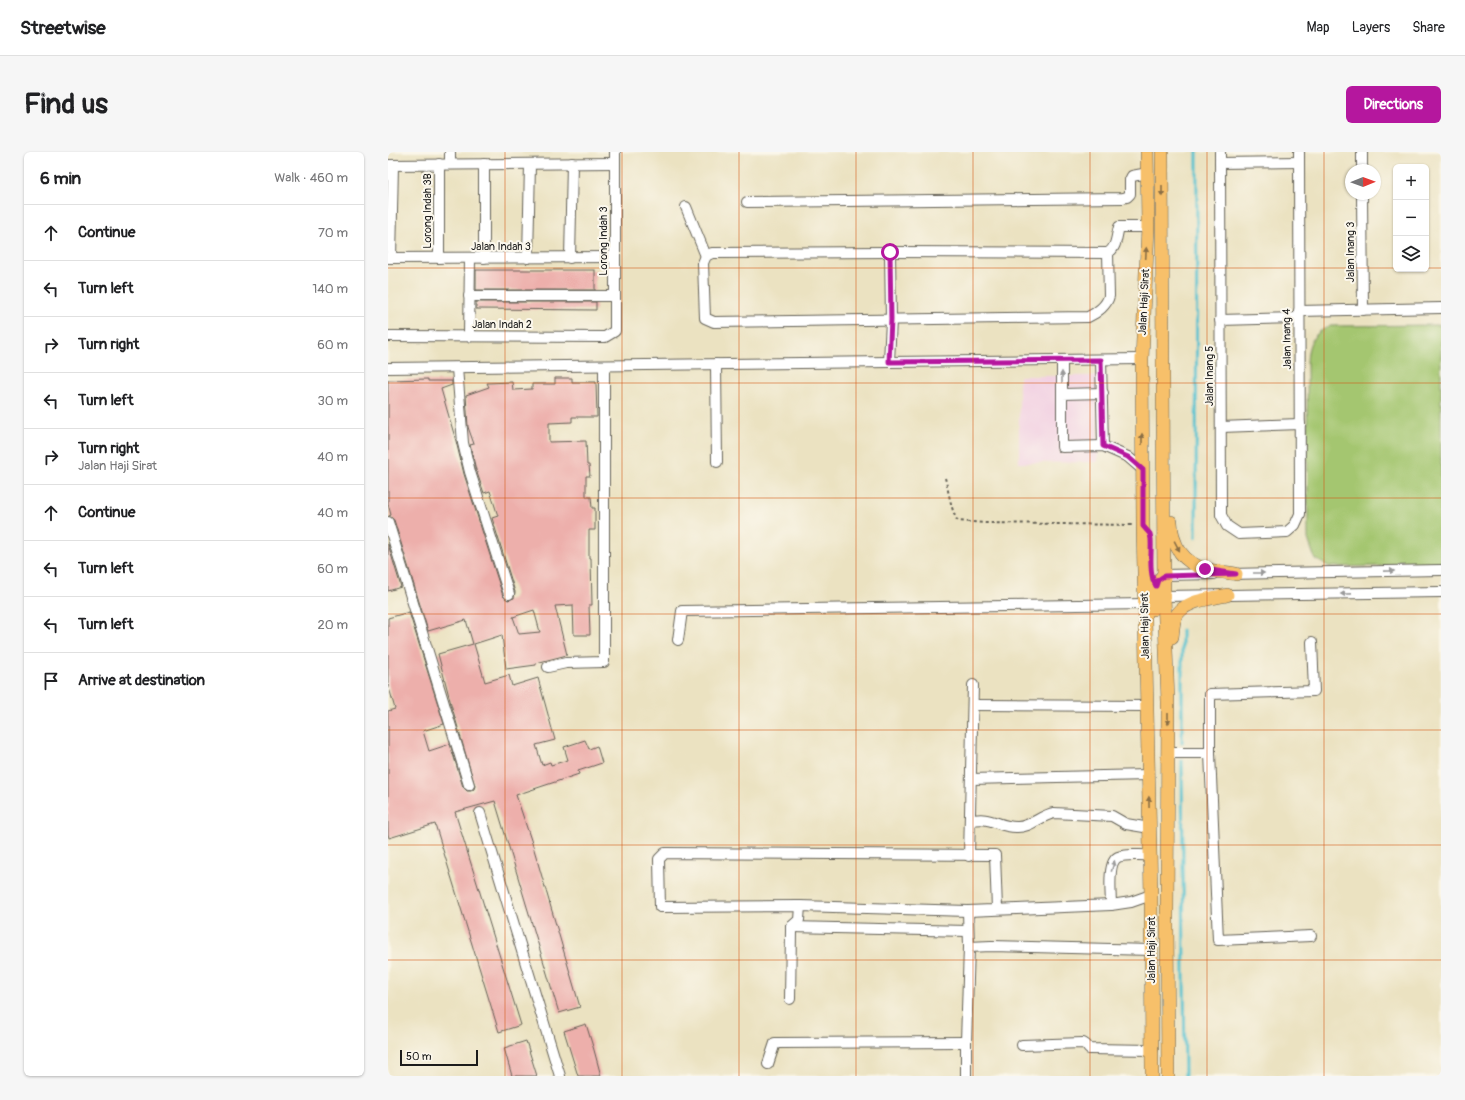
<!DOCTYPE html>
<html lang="en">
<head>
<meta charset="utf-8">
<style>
  body { margin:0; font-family:Pangolin,sans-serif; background:#f6f6f6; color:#202124 }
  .controls { position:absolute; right:12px; top:12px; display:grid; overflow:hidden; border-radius:6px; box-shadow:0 1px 3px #0004 }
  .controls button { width:36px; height:36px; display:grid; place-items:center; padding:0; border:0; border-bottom:1px solid #e0e0e0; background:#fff; color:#202124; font:20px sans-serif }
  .compass { position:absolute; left:957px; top:12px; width:36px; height:36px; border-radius:50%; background:#fff; box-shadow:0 1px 3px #0004; rotate:89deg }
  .scale { position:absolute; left:12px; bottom:10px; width:78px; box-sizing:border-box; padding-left:4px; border:2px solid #1c1c1c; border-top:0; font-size:11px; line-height:14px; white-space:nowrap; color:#1c1c1c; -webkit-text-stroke:3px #fbf7ec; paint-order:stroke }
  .stop { position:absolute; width:12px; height:12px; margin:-9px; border:3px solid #b5179e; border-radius:50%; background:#fff }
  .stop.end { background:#b5179e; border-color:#fff; box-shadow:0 1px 4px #0008 }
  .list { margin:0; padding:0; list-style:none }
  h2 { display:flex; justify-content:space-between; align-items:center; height:52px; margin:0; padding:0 16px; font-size:17px }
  h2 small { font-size:13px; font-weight:400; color:#757577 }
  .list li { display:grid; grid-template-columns:26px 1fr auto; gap:12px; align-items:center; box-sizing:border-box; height:56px; padding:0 16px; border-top:1px solid #e0e0e0 }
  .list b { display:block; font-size:15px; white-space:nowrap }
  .list p { margin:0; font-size:13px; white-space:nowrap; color:#757577 }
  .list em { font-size:13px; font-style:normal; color:#757577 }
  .icon { flex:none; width:22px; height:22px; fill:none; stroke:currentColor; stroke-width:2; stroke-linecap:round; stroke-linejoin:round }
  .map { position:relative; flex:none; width:1053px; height:924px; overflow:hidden; border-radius:6px }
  header { display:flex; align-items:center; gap:24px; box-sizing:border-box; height:56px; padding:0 20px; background:#fff; border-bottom:1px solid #e0e0e0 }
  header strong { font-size:19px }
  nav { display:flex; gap:22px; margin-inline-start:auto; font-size:14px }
  .intro { display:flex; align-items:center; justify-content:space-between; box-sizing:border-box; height:96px; padding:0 24px }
  h1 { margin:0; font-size:28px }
  .button { padding:10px 18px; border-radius:6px; background:#b5179e; color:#fff; font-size:14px; font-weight:700 }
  main { display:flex; gap:24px; padding:0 24px }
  aside { flex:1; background:#fff; border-radius:6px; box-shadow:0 1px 3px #0004 }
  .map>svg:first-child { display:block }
</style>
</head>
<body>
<header>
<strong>Streetwise</strong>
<nav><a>Map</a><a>Layers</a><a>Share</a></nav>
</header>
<div class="intro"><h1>Find us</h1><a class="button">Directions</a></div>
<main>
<aside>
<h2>6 min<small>Walk · 460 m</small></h2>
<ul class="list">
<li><svg class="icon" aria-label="ahead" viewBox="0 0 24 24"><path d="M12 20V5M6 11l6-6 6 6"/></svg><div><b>Continue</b></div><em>70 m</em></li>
<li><svg class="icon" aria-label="left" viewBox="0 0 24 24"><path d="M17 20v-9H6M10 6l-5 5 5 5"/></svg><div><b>Turn left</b></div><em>140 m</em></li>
<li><svg class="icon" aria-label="right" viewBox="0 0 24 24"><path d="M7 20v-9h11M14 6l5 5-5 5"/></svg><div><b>Turn right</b></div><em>60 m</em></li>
<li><svg class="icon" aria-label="left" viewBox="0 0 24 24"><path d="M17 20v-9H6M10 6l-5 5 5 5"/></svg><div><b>Turn left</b></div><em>30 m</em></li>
<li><svg class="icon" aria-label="right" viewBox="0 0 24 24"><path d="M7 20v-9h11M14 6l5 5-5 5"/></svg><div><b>Turn right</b><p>Jalan Haji Sirat</p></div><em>40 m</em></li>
<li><svg class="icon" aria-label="ahead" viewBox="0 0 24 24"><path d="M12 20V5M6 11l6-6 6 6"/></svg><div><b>Continue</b></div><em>40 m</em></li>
<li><svg class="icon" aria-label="left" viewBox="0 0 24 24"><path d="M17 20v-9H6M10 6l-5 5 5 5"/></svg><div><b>Turn left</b></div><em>60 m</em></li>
<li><svg class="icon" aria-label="left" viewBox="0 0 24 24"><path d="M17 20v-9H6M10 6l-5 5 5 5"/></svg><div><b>Turn left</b></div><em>20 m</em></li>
<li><svg class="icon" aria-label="arrive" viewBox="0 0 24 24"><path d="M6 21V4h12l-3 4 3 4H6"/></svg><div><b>Arrive at destination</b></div></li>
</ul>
</aside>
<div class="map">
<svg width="1053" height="924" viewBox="0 0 1053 924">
  <rect width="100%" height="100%" fill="#fbf7ec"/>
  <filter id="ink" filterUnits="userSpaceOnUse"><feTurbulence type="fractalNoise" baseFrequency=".025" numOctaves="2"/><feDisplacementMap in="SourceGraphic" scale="8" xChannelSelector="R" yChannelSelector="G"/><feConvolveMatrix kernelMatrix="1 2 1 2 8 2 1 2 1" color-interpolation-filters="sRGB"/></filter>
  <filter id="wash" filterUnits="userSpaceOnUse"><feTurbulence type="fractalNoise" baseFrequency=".012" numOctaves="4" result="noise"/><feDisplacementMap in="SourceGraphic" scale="16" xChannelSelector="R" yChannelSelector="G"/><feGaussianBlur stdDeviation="0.9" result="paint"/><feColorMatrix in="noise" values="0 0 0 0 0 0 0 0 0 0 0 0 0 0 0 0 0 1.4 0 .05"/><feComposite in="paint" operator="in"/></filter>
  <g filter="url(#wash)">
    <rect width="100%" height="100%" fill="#ebe2c1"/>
    <polygon fill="#f2d0e2" points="631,224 709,224 710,310 631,311"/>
    <path fill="#a4c66f" stroke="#607146" d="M1053 173V413L942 415 927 407 920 387 919 211C920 191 924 182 942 174Z"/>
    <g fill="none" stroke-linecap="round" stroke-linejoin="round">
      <g stroke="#56c2d0" stroke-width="3">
        <polyline points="808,385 809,0"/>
        <polyline points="794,478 794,590"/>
        <polyline points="794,609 797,924"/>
      </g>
    </g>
    <g id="blocks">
      <g fill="#edafab" fill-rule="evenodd">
        <rect x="88" y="118" width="119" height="20"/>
        <polygon points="88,150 208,150 208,158 88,157"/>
        <path d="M167 226H184V230H208L209 265H184V270L161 271V290L198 289 199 313H201L202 324H198V345H203L204 356H207V378H201V406H203L204 453H201L202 483H186L185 453 167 454 179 503 148 511V513L118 517 114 483 86 492 97 530 121 523 124 534 150 526 167 588 148 593 154 613 162 610 163 613 180 608 176 595 197 588 201 597 209 594 214 611 190 619 191 622 128 643 145 694 192 855 171 861 107 649 67 660 133 873 111 880 47 672 1 686 0 682V559L7 557 0 532V466L21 460 56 572 35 579 41 599 62 592 75 635 79 639H83L86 637 87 634 63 552 50 502 85 492 78 468 40 479 6 368 1 364 3 363 0 352V228L40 227V229H64V233L53 237 68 289 76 322 115 444 120 448 126 446 127 440 104 366 110 364 102 339 96 341 88 318 82 293 86 292 80 275 78 243 101 235 99 231 124 230 125 238 144 237V232H167ZM146 458 152 480 131 482 125 465Z"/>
        <polygon points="0,392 13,435 0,439"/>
        <polygon points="198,872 206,898 213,924 190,924 176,879"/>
        <polygon points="138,889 149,924 124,924 116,896"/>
      </g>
    </g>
  </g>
  <g filter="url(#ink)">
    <use href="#blocks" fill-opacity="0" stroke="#646156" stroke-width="1"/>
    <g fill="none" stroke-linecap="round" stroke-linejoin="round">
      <g stroke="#646156" stroke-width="12">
        <g id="minor">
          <polyline points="832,0 833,363 839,374 851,382 899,380 907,373 912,362 911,0"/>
          <polyline points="974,0 974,18"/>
          <polyline points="832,11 911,10"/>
          <polyline points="51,12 51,106"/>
          <polyline points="62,12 62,0"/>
          <polyline points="0,13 227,11"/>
          <polyline points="974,42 975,158"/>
          <polyline points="359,50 735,46 739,45 742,42 742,28 744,24 760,21"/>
          <polyline points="298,55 318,104"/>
          <path d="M720 101 721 144C719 153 709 161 700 165L326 170 317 166 315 111 318 104 324 101 502 100 720 101C729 95 728 85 731 75H760"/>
          <polyline points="0,106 227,105"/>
          <polyline points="3,106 5,13"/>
          <polyline points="96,106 96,12"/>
          <polyline points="140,106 142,12"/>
          <polyline points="182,106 184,11"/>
          <polyline points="81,144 227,144"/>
          <polyline points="911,159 1053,156"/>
          <polyline points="832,168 911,166"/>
          <polyline points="0,184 217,185 227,179 227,0"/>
          <polyline points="81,184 82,106"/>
          <polyline points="674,208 674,242"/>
          <polyline points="713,208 715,294"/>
          <polyline points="501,210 503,168 502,100"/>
          <polyline points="328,212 329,310"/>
          <polyline points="0,216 754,207"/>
          <polyline points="69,216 75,291 82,320 121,442"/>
          <polyline points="715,241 674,242 674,295 715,294 740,305 755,318"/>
          <polyline points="833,275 912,272"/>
          <polyline points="0,370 81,633"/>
          <polyline points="842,422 1053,418"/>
          <polyline points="776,423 826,422"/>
          <polyline points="776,444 1053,440"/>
          <polyline points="290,488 294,459 757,452"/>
          <polyline points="160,515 178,511 216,510 216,214"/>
          <polyline points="585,553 759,554"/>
          <polyline points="780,601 822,601"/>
          <polyline points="583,627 761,623"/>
          <polyline points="92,661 172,924"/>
          <path d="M582 669C602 663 610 675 628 675 642 676 653 663 666 661L724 664 738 672 762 676"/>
          <polyline points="581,704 585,533"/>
          <path d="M723 753C723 742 719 710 730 705 739 701 753 704 762 703"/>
          <polyline points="609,757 607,703 277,701 271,707 272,755 412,754 580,759 723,753 743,750 763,743"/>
          <polyline points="580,759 581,795"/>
          <polyline points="403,775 580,779"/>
          <polyline points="923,784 830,788 822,601 822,542 926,539 924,490"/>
          <polyline points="402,847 403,779 403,775 411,768 412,754"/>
          <polyline points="634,893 695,891 698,893 701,897 765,898"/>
          <polyline points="380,912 387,891 578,890"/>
          <polyline points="578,924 578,890 581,795 603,794 763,798"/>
        </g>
      </g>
      <g stroke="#646156" stroke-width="14">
        <g id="major">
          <polyline points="759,0 760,75 754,207 755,374 763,743 764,924"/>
          <polyline points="774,0 776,444 780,550 779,766 780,924"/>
          <path d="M783 370C784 393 794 410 817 417 827 420 839 420 848 422"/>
          <path d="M765 457C765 444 765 432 776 423"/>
          <path d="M784 485C785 479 785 471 787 466 795 448 822 447 839 443"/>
        </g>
      </g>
      <path stroke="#646156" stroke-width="2" stroke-dasharray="3 3" stroke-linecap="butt" d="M557 326C560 336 564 363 570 369L597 371 745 373"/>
      <use href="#minor" stroke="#fff" stroke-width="10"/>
      <use href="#major" stroke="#f7c06b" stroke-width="13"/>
    </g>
    <defs><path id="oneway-solid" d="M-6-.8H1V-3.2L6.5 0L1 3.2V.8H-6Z"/></defs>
    <g fill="#8a6e44">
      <use href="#oneway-solid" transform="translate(774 39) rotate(90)"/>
      <use href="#oneway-solid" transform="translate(758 101) rotate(-87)"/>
      <use href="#oneway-solid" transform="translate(754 287) rotate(-90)"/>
      <use href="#oneway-solid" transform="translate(789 394) rotate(62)"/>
      <use href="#oneway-solid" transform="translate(780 567) rotate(90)"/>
      <use href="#oneway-solid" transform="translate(761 650) rotate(-91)"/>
    </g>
    <g fill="#999">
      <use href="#oneway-solid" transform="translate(674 225) rotate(-90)"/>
      <use href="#oneway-solid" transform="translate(1001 419) rotate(-1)"/>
      <use href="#oneway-solid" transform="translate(871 421)"/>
      <use href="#oneway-solid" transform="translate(958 442) rotate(179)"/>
      <use href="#oneway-solid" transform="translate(725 714) rotate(-73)"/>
    </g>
  </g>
  <g fill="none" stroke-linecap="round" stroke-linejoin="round" filter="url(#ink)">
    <path stroke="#b5179e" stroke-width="5" d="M502 100 503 168 501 210 713 208 715 294 740 305 755 318V374L762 382 763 387C764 402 760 420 768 434L770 428 776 424 848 422 817 417"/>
  </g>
  <path fill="none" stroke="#d4530e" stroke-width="1" stroke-opacity="0.55" d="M117 0V924M234 0V924M351 0V924M468 0V924M585 0V924M702 0V924M819 0V924M936 0V924M0 116H1008M1038 116H1053M0 231H1053M0 346H1053M0 462H1053M0 578H1053M0 693H1053M0 808H1053"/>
  <g text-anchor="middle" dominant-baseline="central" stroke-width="4" stroke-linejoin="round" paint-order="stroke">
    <g font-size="11" fill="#1c1c1c" stroke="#fbf7ec">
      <text transform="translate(39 59) rotate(-90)">Lorong Indah 3B</text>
      <text transform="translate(215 89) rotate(-90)">Lorong Indah 3</text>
      <text x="113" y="94">Jalan Indah 3</text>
      <text transform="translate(962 100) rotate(-90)">Jalan Inang 3</text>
      <text transform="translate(756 150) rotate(-87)">Jalan Haji Sirat</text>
      <text x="114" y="172">Jalan Indah 2</text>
      <text transform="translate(899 187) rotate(-91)">Jalan Inang 4</text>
      <text transform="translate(821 224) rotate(-90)">Jalan Inang 5</text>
      <text transform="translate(757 474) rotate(-91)">Jalan Haji Sirat</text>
      <text transform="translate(763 798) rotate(-90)">Jalan Haji Sirat</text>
    </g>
  </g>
</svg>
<div class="controls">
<button>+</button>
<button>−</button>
<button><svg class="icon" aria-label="layers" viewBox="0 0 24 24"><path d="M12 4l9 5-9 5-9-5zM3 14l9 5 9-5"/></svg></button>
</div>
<svg class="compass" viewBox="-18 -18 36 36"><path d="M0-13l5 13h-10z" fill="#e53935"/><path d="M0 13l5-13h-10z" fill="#757577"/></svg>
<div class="scale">50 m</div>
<div class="stop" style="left:502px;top:100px"></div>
<div class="stop end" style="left:817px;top:417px"></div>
</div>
</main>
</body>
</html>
